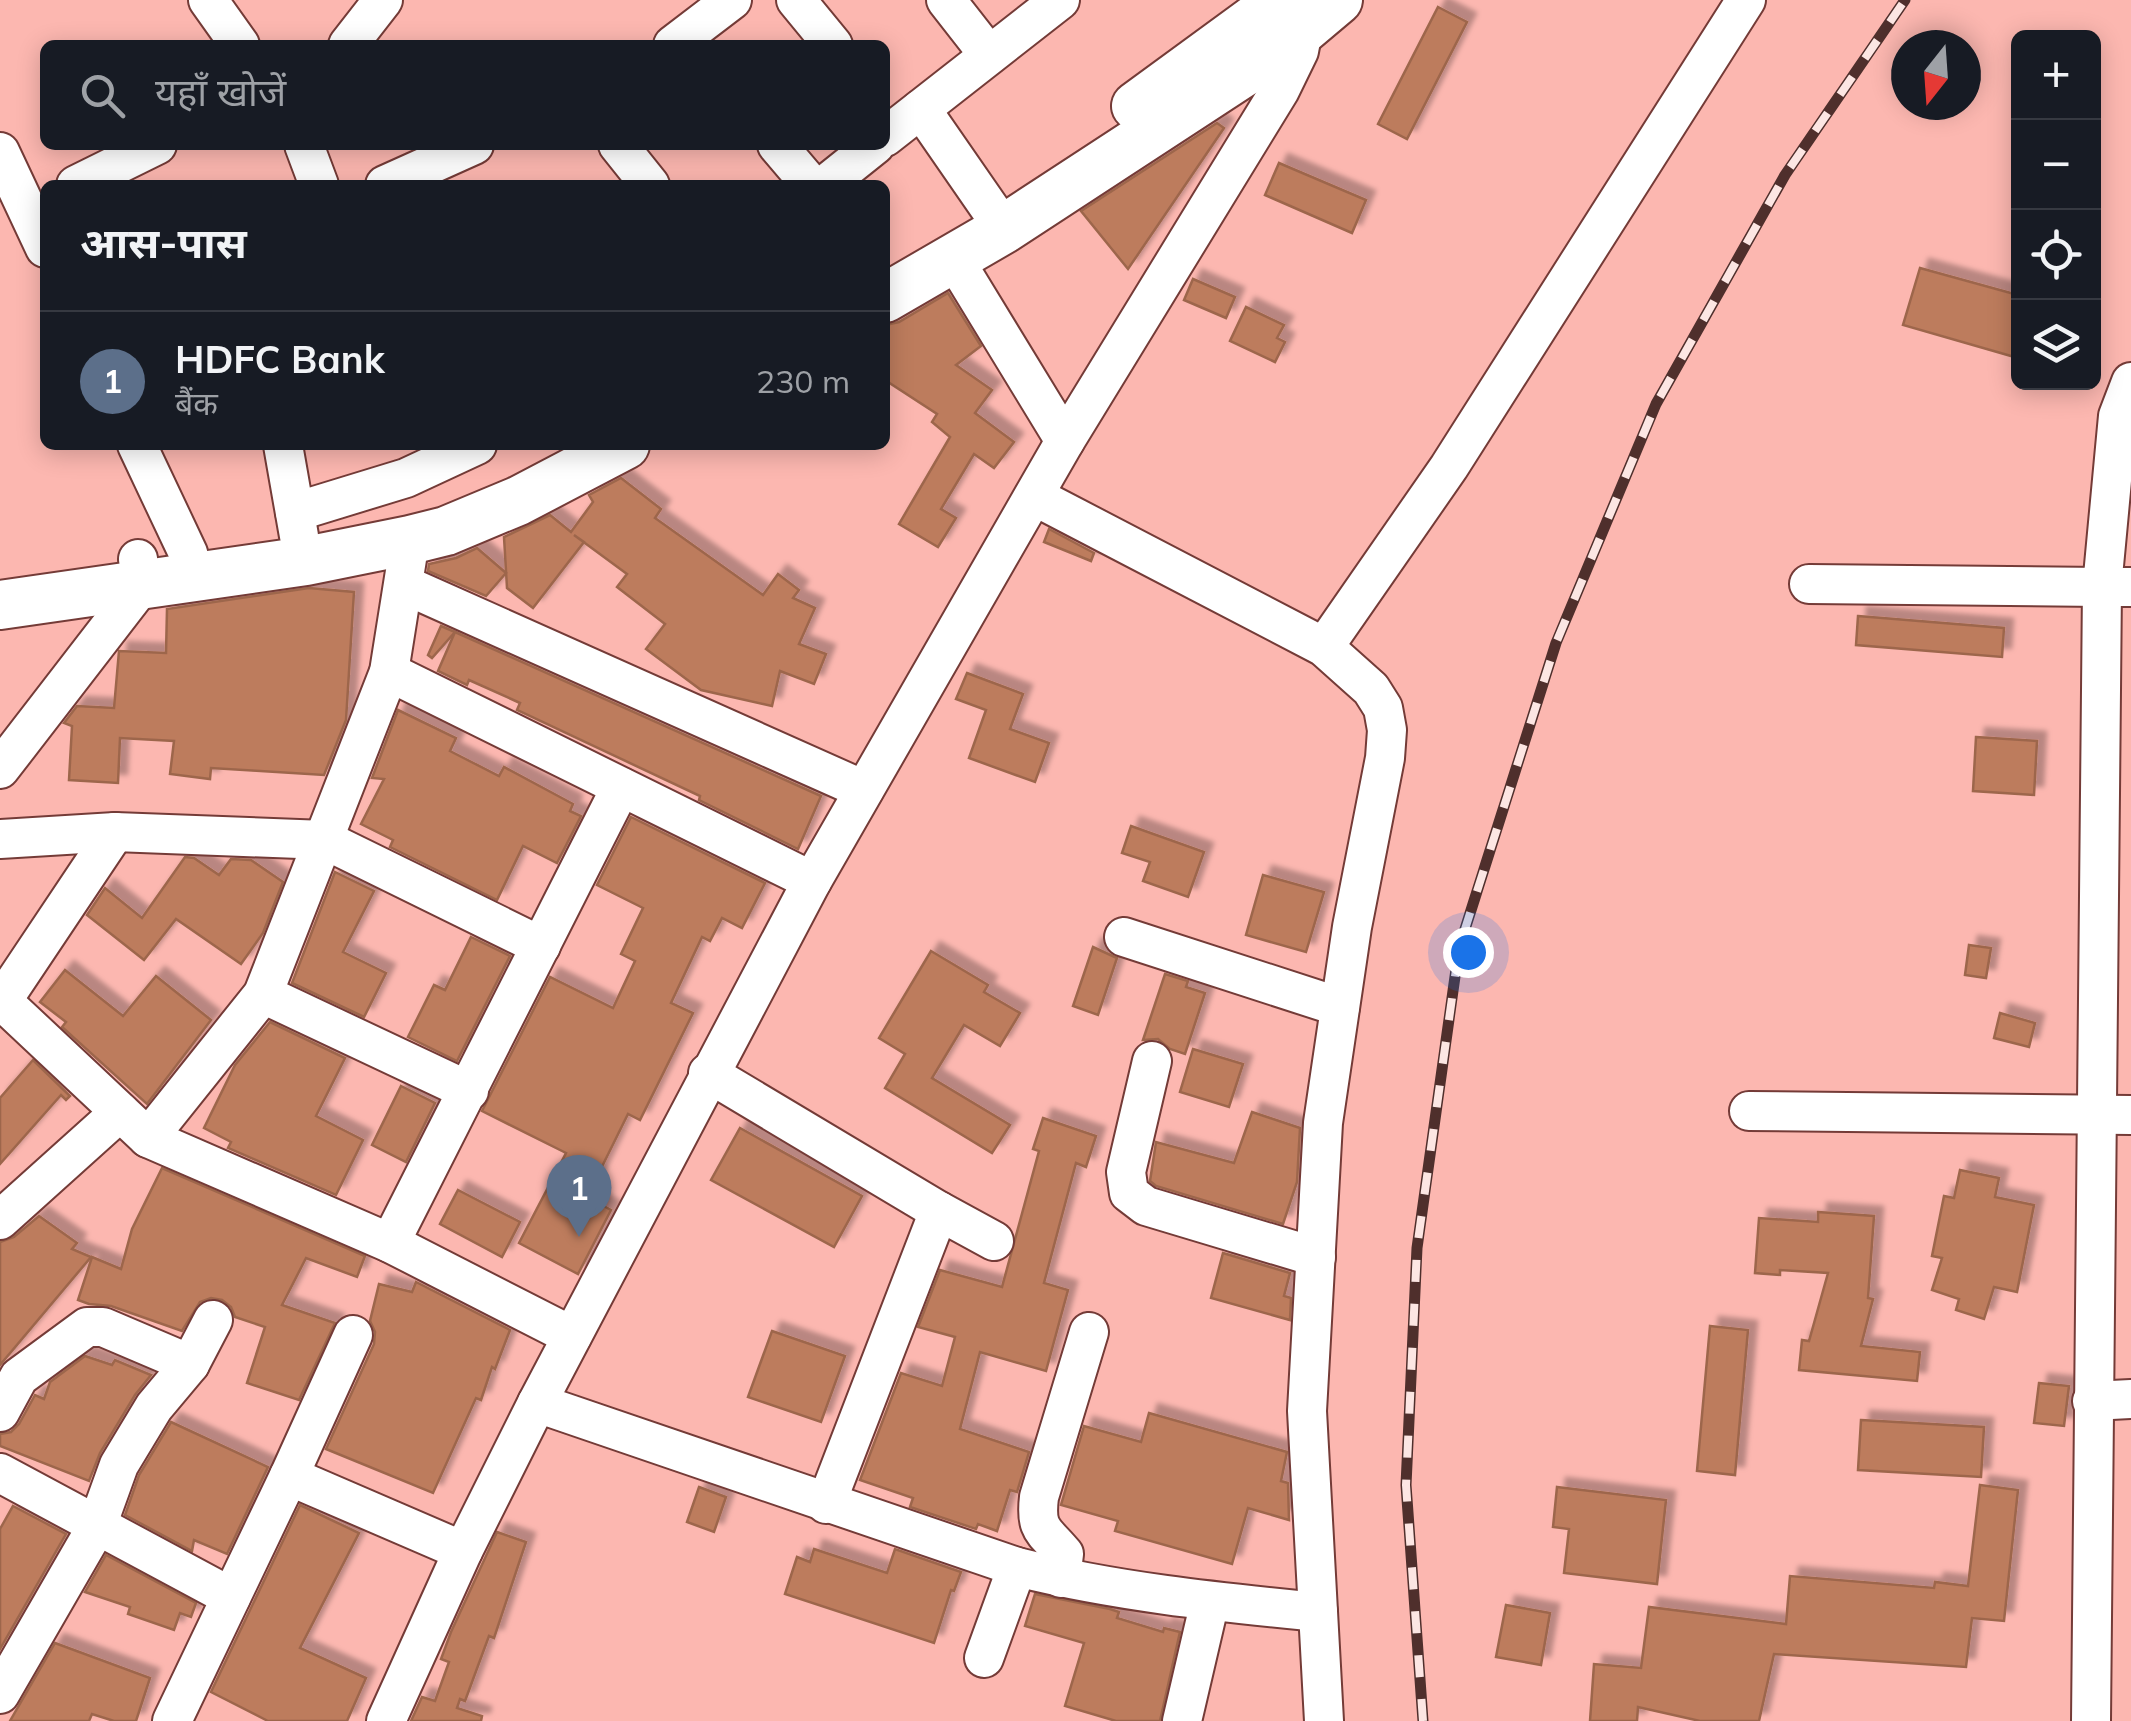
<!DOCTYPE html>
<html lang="hi">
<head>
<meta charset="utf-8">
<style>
  body { margin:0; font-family:Mulish,"Noto Sans Devanagari",sans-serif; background:#20242c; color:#f1f3f6 }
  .controls { position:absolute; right:30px; top:30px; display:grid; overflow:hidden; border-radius:15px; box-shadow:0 5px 25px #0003 }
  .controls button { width:90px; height:90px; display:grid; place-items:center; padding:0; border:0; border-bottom:2px solid #363941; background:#171b24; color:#f1f3f6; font:50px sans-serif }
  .compass { position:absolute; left:1891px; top:30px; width:90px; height:90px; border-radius:50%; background:#171b24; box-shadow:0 5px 25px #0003; rotate:197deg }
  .you { position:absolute; left:1468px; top:952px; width:35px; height:35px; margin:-25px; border:8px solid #fff; border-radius:50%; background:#1a73e8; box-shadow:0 0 0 15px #1a73e833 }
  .badge { display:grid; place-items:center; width:65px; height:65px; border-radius:50%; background:#29737b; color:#fff; font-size:32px; font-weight:700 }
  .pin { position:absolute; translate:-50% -82px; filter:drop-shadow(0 2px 5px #0008) }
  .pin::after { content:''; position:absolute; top:52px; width:35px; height:30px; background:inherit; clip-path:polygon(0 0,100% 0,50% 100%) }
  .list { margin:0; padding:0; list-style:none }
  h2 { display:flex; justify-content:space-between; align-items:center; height:130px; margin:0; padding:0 40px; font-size:42px }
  h2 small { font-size:32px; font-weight:400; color:#9ea1a6 }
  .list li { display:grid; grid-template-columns:65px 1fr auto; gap:30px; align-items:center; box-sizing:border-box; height:140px; padding:0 40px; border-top:2px solid #363941 }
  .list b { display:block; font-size:38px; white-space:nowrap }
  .list p { margin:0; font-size:32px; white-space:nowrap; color:#9ea1a6 }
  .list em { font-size:32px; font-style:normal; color:#9ea1a6 }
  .icon { flex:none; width:55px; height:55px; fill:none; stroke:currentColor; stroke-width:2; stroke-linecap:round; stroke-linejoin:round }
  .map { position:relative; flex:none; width:2131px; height:1721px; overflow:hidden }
  .search { position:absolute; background:#171b24; box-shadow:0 5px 25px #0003; left:40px; top:40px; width:850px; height:110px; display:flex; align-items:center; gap:25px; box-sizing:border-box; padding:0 35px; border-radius:15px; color:#9ea1a6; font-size:38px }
  .panel { position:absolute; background:#171b24; box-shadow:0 5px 25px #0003; left:40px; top:180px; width:850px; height:270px; border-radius:15px }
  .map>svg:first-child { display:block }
</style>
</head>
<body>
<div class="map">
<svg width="2131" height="1721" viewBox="0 0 2131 1721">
  <defs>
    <filter id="shadow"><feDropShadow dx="9" dy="-9" stdDeviation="2.5" flood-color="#0004"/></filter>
  </defs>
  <rect width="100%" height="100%" fill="#fcb7b0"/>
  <g fill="#bd7b5d" stroke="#9d664c" stroke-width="2.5" filter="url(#shadow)">
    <polygon points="1438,7 1467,22 1407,139 1378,124"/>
    <polygon points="1217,123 1224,128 1128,269 1081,211"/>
    <polygon points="1279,163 1366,200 1352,233 1265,195"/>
    <polygon points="1920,268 2018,295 2018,358 1903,325"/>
    <polygon points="1193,279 1235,297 1226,318 1184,300"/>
    <polygon points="948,293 981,346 956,365 992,390 975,413 1014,442 994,468 974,454 941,509 956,518 938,547 899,524 950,437 932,422 937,414 885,380 885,325 899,322"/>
    <polygon points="1246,307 1284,325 1277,338 1285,342 1275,362 1230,341"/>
    <polygon points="621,478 661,509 655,518 763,595 778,574 799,590 793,598 815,608 799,644 826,654 814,684 780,671 772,706 701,690 646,649 665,624 617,587 627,574 574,535 584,542 533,608 507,588 504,537 550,515 571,532 593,502 589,495"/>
    <polygon points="1049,529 1094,553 1091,561 1044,542"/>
    <polygon points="477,548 506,573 486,596 428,571 429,564 456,558"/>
    <polygon points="309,588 354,592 346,720 324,775 211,768 210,779 170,774 174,741 120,738 118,783 69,780 72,726 64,723 77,706 114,708 119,651 166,653 167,609"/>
    <polygon points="1858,616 2004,628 2002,657 1856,645"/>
    <polygon points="441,626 455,632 432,658 428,655"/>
    <polygon points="455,632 821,796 798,849 699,800 700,796 517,710 520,703 469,680 467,685 438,671"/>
    <polygon points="967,673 1023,694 1010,729 1049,743 1035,782 969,758 986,710 956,699"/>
    <polygon points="398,710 456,738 450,751 499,776 504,767 573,804 570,811 581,816 557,863 523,846 497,900 390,847 393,840 361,824 384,779 372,778"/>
    <polygon points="1976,737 2037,741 2034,795 1973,791"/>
    <polygon points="631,817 765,883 742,928 722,918 710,941 702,937 671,1003 693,1013 640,1120 628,1114 587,1197 611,1210 578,1274 519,1243 566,1153 482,1111 550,977 613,1008 635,961 621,954 643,908 597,885"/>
    <polygon points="1131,826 1204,852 1188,897 1143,881 1150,862 1122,853"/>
    <polygon points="185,857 194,858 219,875 231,859 251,860 283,882 263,933 241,964 176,919 144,960 87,915 105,888 142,918"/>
    <polygon points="335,872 374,891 343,952 386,973 364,1017 292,983"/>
    <polygon points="1263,875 1324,892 1306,952 1246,935"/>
    <polygon points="471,937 510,956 457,1061 408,1037 434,985 445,990"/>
    <polygon points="1969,945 1991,948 1986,978 1965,975"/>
    <polygon points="1093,947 1117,958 1098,1015 1073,1006"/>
    <polygon points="931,951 988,985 984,992 1020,1013 1000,1046 964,1025 932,1078 1010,1125 992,1153 885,1088 905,1054 879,1038"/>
    <polygon points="65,970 123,1016 156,976 211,1020 147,1104 62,1027 66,1022 40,1002"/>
    <polygon points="1165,974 1188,981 1186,987 1205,993 1185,1054 1170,1049 1158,1039 1143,1040"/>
    <polygon points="2000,1013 2035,1023 2029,1047 1994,1038"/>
    <polygon points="270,1022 345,1058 316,1116 363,1140 336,1195 228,1148 231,1142 204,1128 235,1065"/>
    <polygon points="1193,1049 1243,1064 1229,1107 1180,1092"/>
    <polygon points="33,1060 70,1096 66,1100 61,1095 0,1164 0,1098"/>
    <polygon points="401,1086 435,1103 406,1162 372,1145"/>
    <polygon points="1252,1112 1300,1128 1297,1182 1283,1224 1156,1186 1150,1181 1156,1142 1234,1163"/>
    <polygon points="1043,1118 1096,1136 1086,1167 1076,1163 1044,1283 1068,1290 1046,1371 980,1352 960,1429 1029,1452 1017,1492 1010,1490 997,1531 978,1524 976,1529 910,1507 913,1498 860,1480 901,1373 942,1386 955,1337 918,1327 940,1270 1002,1287 1039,1151 1033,1149"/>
    <polygon points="740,1128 862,1196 834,1247 711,1180"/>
    <polygon points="162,1168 365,1256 357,1277 306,1258 282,1305 335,1323 299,1400 247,1383 265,1327 235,1317 231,1307 222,1300 211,1298 200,1302 182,1331 111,1306 89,1304 78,1300 92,1257 121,1269 132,1229"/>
    <polygon points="1960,1170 1999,1178 1995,1197 2034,1205 2017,1292 1994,1287 1984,1319 1956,1310 1959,1299 1932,1290 1942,1258 1932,1256 1944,1196 1954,1198"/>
    <polygon points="458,1190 520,1222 502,1257 440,1224"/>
    <polygon points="1818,1212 1874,1216 1868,1298 1873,1299 1861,1346 1920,1352 1917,1381 1799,1370 1802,1340 1809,1341 1828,1273 1780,1270 1780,1275 1755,1273 1759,1218 1818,1222"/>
    <polygon points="39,1216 77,1243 72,1249 91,1257 0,1365 0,1242 14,1237"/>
    <polygon points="1223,1253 1290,1273 1284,1296 1291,1298 1290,1320 1211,1298"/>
    <polygon points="416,1282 510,1330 495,1369 492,1367 481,1400 476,1398 433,1493 326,1449 374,1344 375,1332 370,1321 379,1284 412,1292"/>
    <polygon points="1710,1326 1748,1330 1735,1475 1697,1471"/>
    <polygon points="772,1331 845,1356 821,1422 748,1397"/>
    <polygon points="85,1356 112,1365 115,1360 151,1375 135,1395 100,1453 89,1481 0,1446 0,1434 11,1432 19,1424 35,1395 44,1399 50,1382"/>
    <polygon points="2039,1383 2069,1386 2064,1426 2034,1423"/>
    <polygon points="1149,1413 1287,1452 1281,1481 1288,1483 1289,1520 1248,1508 1232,1564 1115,1531 1118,1521 1061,1505 1084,1426 1141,1442"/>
    <polygon points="1861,1420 1984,1427 1981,1477 1858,1470"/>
    <polygon points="171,1422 268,1467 227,1554 194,1540 192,1551 125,1515 139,1475"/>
    <polygon points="1980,1485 2018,1490 2004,1621 1972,1618 1966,1667 1774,1654 1759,1721 1700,1721 1638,1707 1637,1721 1590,1721 1594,1664 1641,1668 1649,1607 1786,1624 1790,1576 1934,1588 1935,1582 1968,1586"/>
    <polygon points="699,1487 726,1497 714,1532 687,1522"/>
    <polygon points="1557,1487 1666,1500 1657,1584 1564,1573 1569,1529 1553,1527"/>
    <polygon points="300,1505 359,1533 300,1648 366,1678 347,1721 268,1721 211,1692"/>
    <polygon points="13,1506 66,1534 0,1649 0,1529"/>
    <polygon points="497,1532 526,1542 494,1638 489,1636 465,1701 460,1699 457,1708 482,1716 481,1721 411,1721 422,1697 435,1701 449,1662 441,1659 451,1632"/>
    <polygon points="814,1549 887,1573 895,1549 961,1572 954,1591 951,1590 934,1643 785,1594 797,1557 810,1562"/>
    <polygon points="106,1555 196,1603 191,1617 180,1613 174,1630 128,1614 130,1607 85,1592"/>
    <polygon points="1035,1594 1110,1609 1119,1612 1117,1618 1163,1632 1164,1628 1180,1632 1160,1721 1116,1721 1065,1706 1084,1643 1025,1626"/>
    <polygon points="1506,1605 1550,1613 1541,1665 1496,1657"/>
    <polygon points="55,1643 150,1678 136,1721 114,1721 92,1714 89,1721 10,1721"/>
  </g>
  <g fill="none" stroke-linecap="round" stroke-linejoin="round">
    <g stroke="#743b37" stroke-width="42">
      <g id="minor">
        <polyline points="208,0 240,45"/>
        <polyline points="796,0 833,45"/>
        <polyline points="946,0 989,55"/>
        <polyline points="348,45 383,0"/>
        <polyline points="673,45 732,0"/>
        <polyline points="921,109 1004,229"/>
        <polyline points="885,137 1060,0"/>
        <polyline points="304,145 319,185"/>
        <polyline points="618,145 650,185"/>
        <polyline points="777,145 811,185"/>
        <polyline points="0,152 45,248"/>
        <polyline points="76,185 157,145"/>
        <polyline points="385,185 474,145"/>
        <polyline points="825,185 875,145"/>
        <polyline points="954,259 1065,441"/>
        <polyline points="137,445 188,553 195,577"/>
        <polyline points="283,445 299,536"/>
        <polyline points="1034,496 1324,647 1371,689 1383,708 1387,730 1385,758 1352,927 1323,1123 1307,1411 1324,1721"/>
        <polyline points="295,512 406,478 477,445"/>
        <polyline points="1809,584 2102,587 2118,416 2131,382"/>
        <polyline points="405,585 864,790"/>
        <polyline points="1324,647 1449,467 1746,0"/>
        <polyline points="389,672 812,881"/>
        <polyline points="0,769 142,585 138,559"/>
        <polyline points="0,839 115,832 325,840 541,946"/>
        <polyline points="1124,937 1340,1007"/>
        <polyline points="263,994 469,1091"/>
        <polyline points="0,999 148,1138 390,1243 572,1336"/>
        <polyline points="2,1001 115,832"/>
        <polyline points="1152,1061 1126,1172 1129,1193 1146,1206 1316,1257"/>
        <polyline points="708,1073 939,1211"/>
        <polyline points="1749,1111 2131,1115"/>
        <polyline points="148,1138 263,994 389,672 410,540"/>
        <polyline points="0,1220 120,1112"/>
        <polyline points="390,1243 621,787"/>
        <polyline points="2092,1401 2131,1399"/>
        <path d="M537 1403 1017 1567C1116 1592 1218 1602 1318 1612"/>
        <polyline points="0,1412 19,1377 87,1327 103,1327 190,1364"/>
        <polyline points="0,1473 231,1597"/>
        <polyline points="289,1476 353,1335"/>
        <polyline points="826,1504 939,1211 994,1241"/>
        <path d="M1061 1578 1064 1554C1044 1530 1035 1531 1039 1497L1089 1332"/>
        <polyline points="984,1658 1017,1567"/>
        <polyline points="0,1694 97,1526 119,1465 154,1407 190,1364 213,1320"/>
        <polyline points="172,1721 289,1476 463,1551"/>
        <polyline points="386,1721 463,1551 537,1403 812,881 1065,441 1280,90 1299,51 1305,20"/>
        <polyline points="1182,1721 1210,1601"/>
        <polyline points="2091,1721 2102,587 2131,587"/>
      </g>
    </g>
    <g stroke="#743b37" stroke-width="52">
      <g id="major">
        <polyline points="1136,106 1281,0"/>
        <polyline points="885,298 1004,229 1281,48 1338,0"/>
        <polyline points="0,605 306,561 410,540 446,531 518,501 625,445"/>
      </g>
    </g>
    <use href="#minor" stroke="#fff" stroke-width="38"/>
    <use href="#major" stroke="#fff" stroke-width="48"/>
    <g stroke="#4f2f2c" stroke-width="11">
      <polyline id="rail" points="1423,1721 1406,1485 1417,1248 1459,948 1556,643 1656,404 1785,175 1905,0"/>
    </g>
    <use href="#rail" stroke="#fce6e3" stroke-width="8" stroke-dasharray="22" stroke-linecap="butt"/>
  </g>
</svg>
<div class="controls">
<button>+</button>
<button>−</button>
<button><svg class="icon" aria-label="locate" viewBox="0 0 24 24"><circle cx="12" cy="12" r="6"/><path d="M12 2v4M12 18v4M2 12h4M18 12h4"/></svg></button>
<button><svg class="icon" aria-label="layers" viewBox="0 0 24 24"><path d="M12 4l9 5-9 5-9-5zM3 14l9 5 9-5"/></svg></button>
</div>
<svg class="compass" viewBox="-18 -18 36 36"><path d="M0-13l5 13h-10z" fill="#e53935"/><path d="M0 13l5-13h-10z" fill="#9ea1a6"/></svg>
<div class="you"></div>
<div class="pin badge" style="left:579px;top:1237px;background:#5c6f8a">1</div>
<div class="search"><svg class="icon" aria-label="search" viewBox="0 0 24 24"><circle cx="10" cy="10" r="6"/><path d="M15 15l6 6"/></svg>यहाँ खोजें</div>
<section class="panel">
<h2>आस-पास<small></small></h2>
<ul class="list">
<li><span class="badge" style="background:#5c6f8a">1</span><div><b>HDFC Bank</b><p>बैंक</p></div><em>230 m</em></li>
</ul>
</section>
</div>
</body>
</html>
